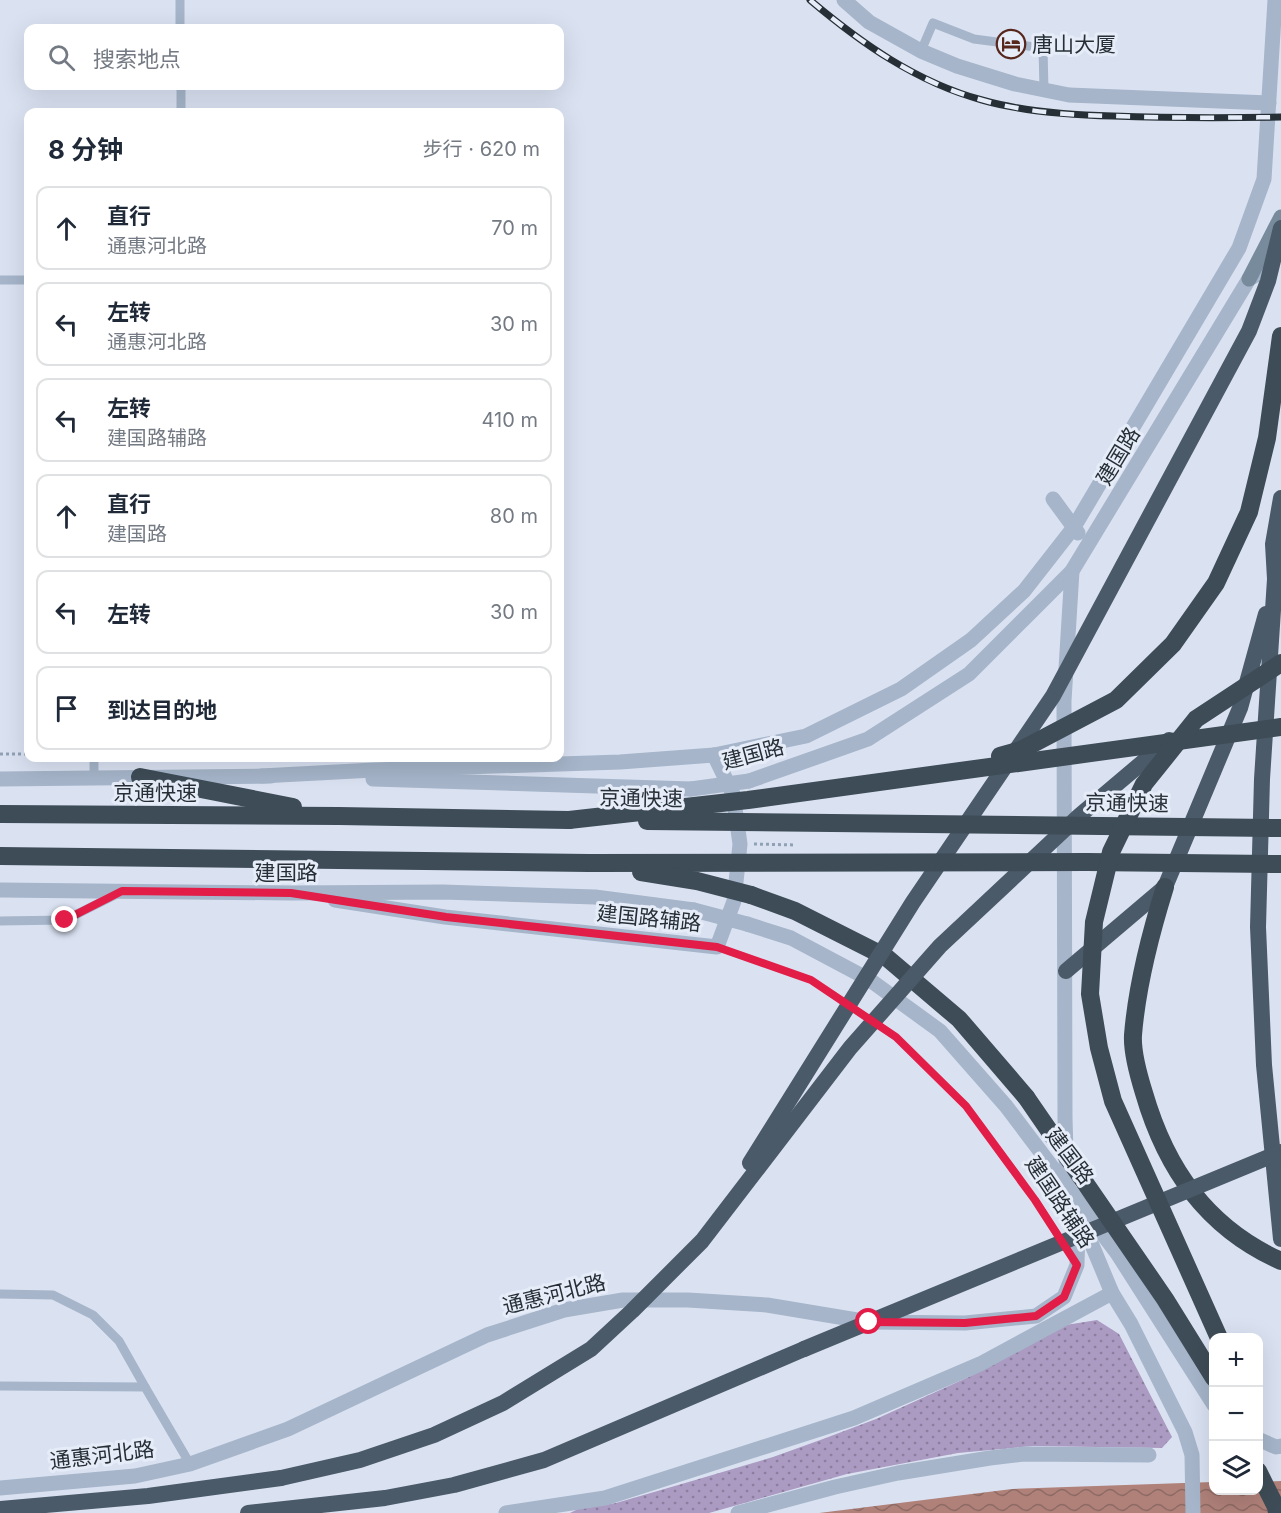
<!DOCTYPE html>
<html lang="zh">
<head>
<meta charset="utf-8">
<style>
  body { margin:0; font-family:Inter,"Noto Sans SC",sans-serif; background:#f6f6f7; color:#1f2937 }
  .controls { position:absolute; right:18px; bottom:18px; display:grid; overflow:hidden; border-radius:12px; box-shadow:0 6px 24px #0002 }
  .controls button { width:54px; height:54px; display:grid; place-items:center; padding:0; border:0; border-bottom:2px solid #e0e1e3; background:#fff; color:#1f2937; font:30px sans-serif }
  .stop { position:absolute; width:18px; height:18px; margin:-14px; border:4px solid #e11d48; border-radius:50%; background:#fff }
  .stop.end { background:#e11d48; border-color:#fff; box-shadow:0 2px 6px #0008 }
  .list { margin:0; padding:0; list-style:none }
  h2 { display:flex; justify-content:space-between; align-items:center; height:78px; margin:0; padding:0 24px; font-size:26px }
  h2 small { font-size:20px; font-weight:400; color:#747a83 }
  .list li { display:grid; grid-template-columns:39px 1fr auto; gap:18px; align-items:center; box-sizing:border-box; height:84px; margin:0 12px 12px; padding:0 12px; border:2px solid #e0e1e3; border-radius:12px }
  .list b { display:block; font-size:22px; white-space:nowrap }
  .list p { margin:0; font-size:20px; white-space:nowrap; color:#747a83 }
  .list em { font-size:20px; font-style:normal; color:#747a83 }
  .icon { flex:none; width:33px; height:33px; fill:none; stroke:currentColor; stroke-width:2; stroke-linecap:round; stroke-linejoin:round }
  .map { position:relative; flex:none; width:1281px; height:1513px; overflow:hidden }
  .search { position:absolute; background:#fff; box-shadow:0 6px 24px #0002; left:24px; top:24px; width:540px; height:66px; display:flex; align-items:center; gap:15px; box-sizing:border-box; padding:0 21px; border-radius:12px; color:#747a83; font-size:22px }
  .panel { position:absolute; background:#fff; box-shadow:0 6px 24px #0002; left:24px; top:108px; width:540px; height:654px; border-radius:12px }
  .map>svg:first-child { display:block }
</style>
</head>
<body>
<div class="map">
<svg width="1281" height="1513" viewBox="0 0 1281 1513">
  <defs>
    <pattern id="park-dots" width="8" height="8" patternUnits="userSpaceOnUse" patternTransform="scale(1.5)"><rect width="8" height="8" fill="#ab9ac1"/><path d="M2 2h.1M6 6h.1" fill="none" stroke="#8b7e9e" stroke-width="1.8" stroke-linecap="round"/></pattern>
    <pattern id="water-waves" width="16" height="10" patternUnits="userSpaceOnUse" patternTransform="scale(1.5)"><rect width="16" height="10" fill="#af8179"/><path d="M0 5q4-4 8 0t8 0" fill="none" stroke="#8e6a64"/></pattern>
  </defs>
  <rect width="100%" height="100%" fill="#dae2f2"/>
  <polygon fill="url(#park-dots)" points="1097,1320 1119,1334 1172,1437 1162,1448 1033,1446 958,1453 847,1474 709,1513 570,1513 578,1509 616,1503 692,1481 773,1457 823,1439 876,1419 973,1375 1066,1325"/>
  <polygon fill="url(#water-waves)" points="1281,1481 1281,1513 819,1513 1012,1489 1213,1482 1214,1490 1258,1490 1259,1482"/>
  <g fill="none" stroke-linecap="round" stroke-linejoin="round">
    <g stroke="#90a1b5" stroke-width="3" stroke-dasharray="3 3" stroke-linecap="butt">
      <polyline points="0,754 28,754"/>
      <polyline points="754,844 796,845"/>
      <polyline points="730,952 811,980 836,997"/>
      <polyline points="884,1029 896,1037 966,1106 1035,1200 1054,1229"/>
    </g>
    <g stroke="#a6b5ca" stroke-width="9">
      <polyline points="180,0 180,28"/>
      <polyline points="921,51 933,23 974,39 1043,48 1044,90"/>
      <polyline points="181,86 181,112"/>
      <polyline points="0,280 28,280"/>
      <polyline points="94,758 94,778"/>
      <polyline points="0,921 65,920 117,894"/>
      <polyline points="0,1294 53,1295 93,1315 119,1341 145,1387"/>
      <polyline points="0,1386 145,1387 190,1464"/>
    </g>
    <g stroke="#a6b5ca" stroke-width="15">
      <polyline points="844,0 869,22 921,51 957,66 1015,84 1069,95 1269,103"/>
      <polyline points="738,1513 835,1487 898,1473 990,1458 1024,1454 1149,1455"/>
    </g>
    <g stroke="#a6b5ca" stroke-width="15">
      <polyline points="1053,499 1078,533"/>
      <polyline points="261,776 374,770 620,762 714,755 806,736 901,689 971,640 1024,591 1074,527 1239,248 1264,179 1275,0"/>
      <polyline points="0,779 271,776"/>
      <polyline points="373,779 691,789"/>
      <polyline points="749,781 868,739 969,674 1072,571 1249,279 1261,272"/>
      <polyline points="0,890 291,893 443,892 595,897 694,910"/>
      <polyline points="335,900 445,917 717,947 734,901 740,844 733,794 714,755"/>
      <polyline points="747,924 791,938 870,980 940,1031 1006,1106 1117,1253 1214,1405"/>
      <polyline points="1071,1196 1067,1187 1065,1118 1064,701 1072,571"/>
      <polyline points="1082,1221 1112,1293 1131,1324 1185,1432 1192,1455 1193,1513"/>
      <polyline points="1258,1439 1276,1447 1281,1446"/>
      <polyline points="0,1488 135,1476 190,1464 288,1429 487,1335 564,1310 623,1300 688,1300 767,1305 869,1322 965,1323 1036,1316 1064,1297 1077,1265 1078,1226 1067,1187"/>
      <polyline points="506,1513 605,1498 854,1418 980,1364 1112,1293"/>
    </g>
    <polyline stroke="#778b9d" stroke-width="15" points="1249,279 1281,217"/>
    <g stroke="#4b5a68" stroke-width="16">
      <polyline points="1281,498 1273,544 1275,579 1262,779 1258,927 1264,1065 1281,1239"/>
      <polyline points="1066,971 1165,887 1240,708 1266,614"/>
      <polyline points="0,1509 148,1496 281,1478"/>
      <polyline points="248,1513 385,1498 454,1485 544,1460 804,1349"/>
    </g>
    <g stroke="#3e4c57" stroke-width="18">
      <polyline points="140,777 293,807"/>
      <polyline points="0,814 339,816 569,820"/>
      <polyline points="0,856 589,863"/>
      <path d="M1165 887C1150 935 1137 985 1133 1035 1132 1051 1139 1077 1144 1093 1166 1169 1207 1228 1281 1261"/>
      <polyline points="751,895 795,911 886,957 959,1019 1026,1097"/>
      <polyline points="1258,1471 1276,1507 1277,1513"/>
    </g>
    <g stroke="#272f36" stroke-width="7">
      <path id="rail" d="M810 0C861 43 916 82 982 100 1024 112 1069 115 1113 116 1169 118 1225 118 1281 117"/>
    </g>
    <use href="#rail" stroke="#e6edf9" stroke-width="4.5" stroke-dasharray="14" stroke-linecap="butt"/>
    <g stroke="#a6b5ca" stroke-width="15">
      <polyline points="691,789 749,781"/>
      <polyline points="694,910 747,924"/>
    </g>
    <g stroke="#4b5a68" stroke-width="16">
      <polyline points="750,1163 913,902 1053,696 1249,331 1268,281 1281,228"/>
      <polyline points="804,1349 1281,1152"/>
      <polyline points="281,1478 360,1460 434,1435 503,1403 591,1349 632,1311 702,1241 850,1048 940,946 1079,816 1169,740"/>
    </g>
    <g stroke="#3e4c57" stroke-width="18">
      <polyline points="1000,756 1021,750 1116,700 1173,644 1216,583 1249,512 1267,438 1281,336"/>
      <polyline points="569,820 748,800 1281,727"/>
      <polyline points="647,821 1281,828"/>
      <polyline points="589,863 1087,862 1281,864"/>
      <polyline points="641,872 697,881 751,895"/>
      <polyline points="1026,1097 1165,1299 1214,1378"/>
      <polyline points="1219,1338 1113,1101 1099,1048 1090,994 1094,922 1111,852 1144,784 1196,719 1281,663"/>
    </g>
  </g>
  <g fill="none" stroke-linecap="round" stroke-linejoin="round">
    <polyline stroke="#e11d48" stroke-width="8" points="65,920 122,891 291,893 446,917 717,947 811,980 896,1037 966,1106 1035,1200 1077,1265 1064,1297 1036,1316 965,1323 869,1322"/>
  </g>
  <defs>
    <g id="hotel-ring" transform="scale(1.5)"><circle r="9.5" fill="#e6edf9" stroke="#57271c" stroke-width="1.5"/><path d="M-6-4.5h1.5V1H6V5H4.5V3h-9V5H-6ZM-4 0a1.8 1.8 0 1 1 3.6 0ZM.5 0V-2.5h3Q6-2.5 6 0Z" fill="#57271c"/></g>
  </defs>
  <g fill-rule="evenodd">
    <use href="#hotel-ring" x="1011" y="44"/>
  </g>
  <g text-anchor="middle" dominant-baseline="central" stroke-width="6" stroke-linejoin="round" paint-order="stroke">
    <g font-size="21" fill="#272f36" stroke="#e6edf9" text-anchor="start">
      <text x="1032" y="44">唐山大厦</text>
    </g>
    <g font-size="21" fill="#272f36" stroke="#e6edf9">
      <text transform="translate(1118 456) rotate(-59)">建国路</text>
      <text transform="translate(753 754) rotate(-15)">建国路</text>
      <text x="155" y="792">京通快速</text>
      <text transform="translate(641 798) rotate(1)">京通快速</text>
      <text transform="translate(1127 803) rotate(1)">京通快速</text>
      <text x="286" y="872">建国路</text>
      <text transform="translate(649 918) rotate(6)">建国路辅路</text>
      <text transform="translate(1070 1156) rotate(53)">建国路</text>
      <text transform="translate(1060 1202) rotate(56)">建国路辅路</text>
      <text transform="translate(554 1294) rotate(-14)">通惠河北路</text>
      <text transform="translate(102 1455) rotate(-7)">通惠河北路</text>
    </g>
  </g>
</svg>
<div class="controls">
<button>+</button>
<button>−</button>
<button><svg class="icon" aria-label="layers" viewBox="0 0 24 24"><path d="M12 4l9 5-9 5-9-5zM3 14l9 5 9-5"/></svg></button>
</div>
<div class="stop" style="left:869px;top:1322px"></div>
<div class="stop end" style="left:65px;top:920px"></div>
<div class="search"><svg class="icon" aria-label="search" viewBox="0 0 24 24"><circle cx="10" cy="10" r="6"/><path d="M15 15l6 6"/></svg>搜索地点</div>
<section class="panel">
<h2>8 分钟<small>步行 · 620 m</small></h2>
<ul class="list">
<li><svg class="icon" aria-label="ahead" viewBox="0 0 24 24"><path d="M12 20V5M6 11l6-6 6 6"/></svg><div><b>直行</b><p>通惠河北路</p></div><em>70 m</em></li>
<li><svg class="icon" aria-label="left" viewBox="0 0 24 24"><path d="M17 20v-9H6M10 6l-5 5 5 5"/></svg><div><b>左转</b><p>通惠河北路</p></div><em>30 m</em></li>
<li><svg class="icon" aria-label="left" viewBox="0 0 24 24"><path d="M17 20v-9H6M10 6l-5 5 5 5"/></svg><div><b>左转</b><p>建国路辅路</p></div><em>410 m</em></li>
<li><svg class="icon" aria-label="ahead" viewBox="0 0 24 24"><path d="M12 20V5M6 11l6-6 6 6"/></svg><div><b>直行</b><p>建国路</p></div><em>80 m</em></li>
<li><svg class="icon" aria-label="left" viewBox="0 0 24 24"><path d="M17 20v-9H6M10 6l-5 5 5 5"/></svg><div><b>左转</b></div><em>30 m</em></li>
<li><svg class="icon" aria-label="arrive" viewBox="0 0 24 24"><path d="M6 21V4h12l-3 4 3 4H6"/></svg><div><b>到达目的地</b></div></li>
</ul>
</section>
</div>
</body>
</html>
